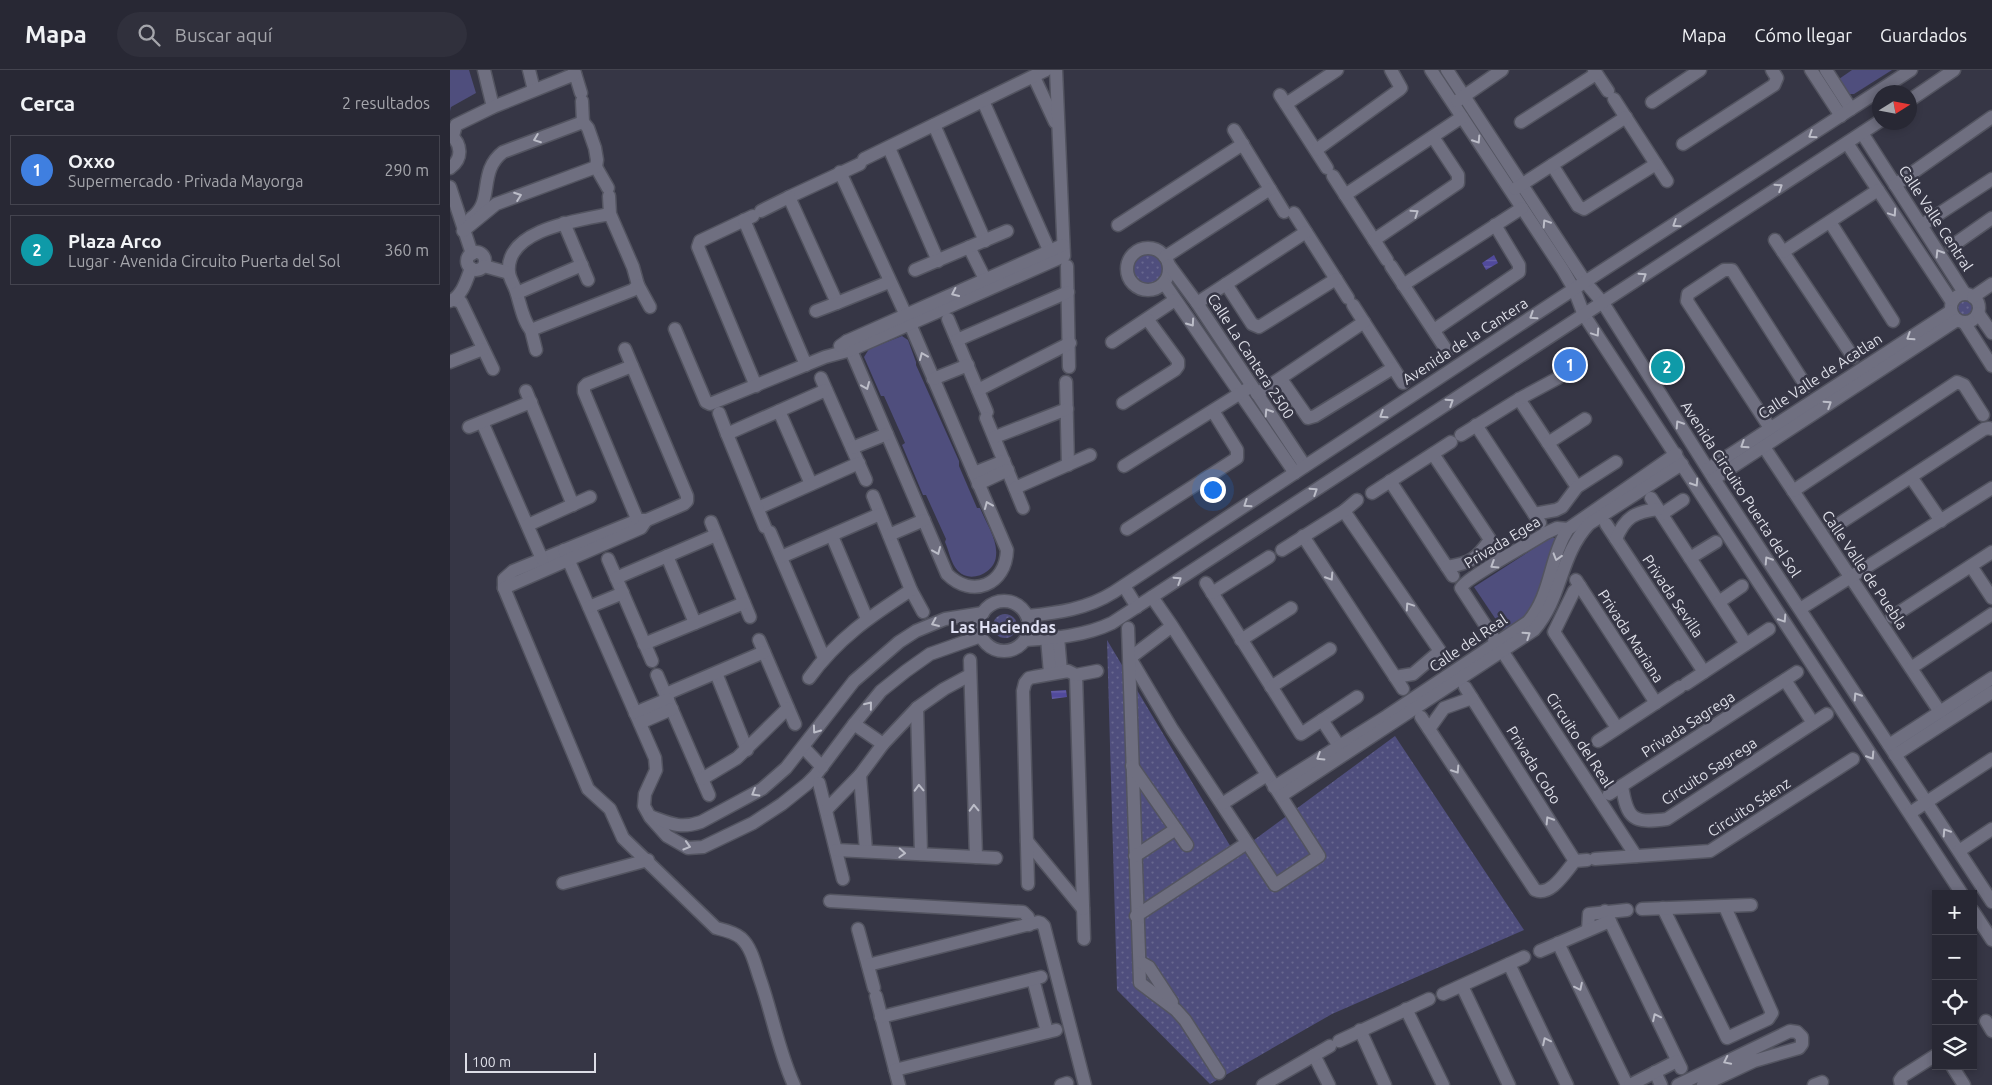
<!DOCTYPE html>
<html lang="es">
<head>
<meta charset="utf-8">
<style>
  body { margin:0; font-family:Ubuntu,sans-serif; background:#30303c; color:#f1f3f6 }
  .controls { position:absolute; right:15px; bottom:15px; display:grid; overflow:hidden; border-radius:0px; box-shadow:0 2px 8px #0003 }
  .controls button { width:45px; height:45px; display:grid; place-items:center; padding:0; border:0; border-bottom:1px solid #44444f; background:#282834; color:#f1f3f6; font:25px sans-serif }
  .compass { position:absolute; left:1422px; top:15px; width:45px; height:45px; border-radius:50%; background:#282834; box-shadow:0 2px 8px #0003; rotate:79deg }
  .scale { position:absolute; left:15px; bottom:12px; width:131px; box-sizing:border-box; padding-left:5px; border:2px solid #dddee7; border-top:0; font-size:14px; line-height:18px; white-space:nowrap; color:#dddee7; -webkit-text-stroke:4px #363645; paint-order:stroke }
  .you { position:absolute; left:762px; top:419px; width:18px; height:18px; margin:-12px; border:4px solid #fff; border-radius:50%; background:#1a73e8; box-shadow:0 0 0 8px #1a73e833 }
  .badge { display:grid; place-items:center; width:32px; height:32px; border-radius:50%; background:#8c9099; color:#fff; font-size:16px; font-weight:700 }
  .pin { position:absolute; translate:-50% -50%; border:2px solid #fff; box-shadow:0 1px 5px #0006 }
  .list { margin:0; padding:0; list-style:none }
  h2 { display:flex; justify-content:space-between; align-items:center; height:65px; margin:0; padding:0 20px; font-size:21px }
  h2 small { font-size:16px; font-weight:400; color:#a5a6ac }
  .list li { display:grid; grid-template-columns:32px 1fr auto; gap:15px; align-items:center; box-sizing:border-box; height:70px; margin:0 10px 10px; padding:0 10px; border:1px solid #44444f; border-radius:0px }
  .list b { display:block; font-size:19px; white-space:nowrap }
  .list p { margin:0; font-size:16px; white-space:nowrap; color:#a5a6ac }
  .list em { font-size:16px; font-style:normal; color:#a5a6ac }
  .icon { flex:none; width:28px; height:28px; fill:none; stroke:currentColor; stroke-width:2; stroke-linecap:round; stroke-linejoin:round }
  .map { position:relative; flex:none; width:1542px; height:1015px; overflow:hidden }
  header { display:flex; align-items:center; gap:30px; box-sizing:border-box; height:70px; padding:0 25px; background:#282834; border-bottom:1px solid #44444f }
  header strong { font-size:24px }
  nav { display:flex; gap:28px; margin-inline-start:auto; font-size:18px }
  .search { width:350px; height:45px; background:#30303c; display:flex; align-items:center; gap:12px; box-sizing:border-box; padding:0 18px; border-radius:28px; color:#a5a6ac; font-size:19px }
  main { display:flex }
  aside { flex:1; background:#282834 }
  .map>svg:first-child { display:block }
</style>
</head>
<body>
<header>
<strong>Mapa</strong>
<div class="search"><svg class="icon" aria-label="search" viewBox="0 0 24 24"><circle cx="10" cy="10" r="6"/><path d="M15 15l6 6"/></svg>Buscar aquí</div>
<nav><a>Mapa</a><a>Cómo llegar</a><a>Guardados</a></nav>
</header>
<main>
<aside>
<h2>Cerca<small>2 resultados</small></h2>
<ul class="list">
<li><span class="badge" style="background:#3f7fe0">1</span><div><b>Oxxo</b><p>Supermercado · Privada Mayorga</p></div><em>290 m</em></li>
<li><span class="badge" style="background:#0f9aa8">2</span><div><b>Plaza Arco</b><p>Lugar · Avenida Circuito Puerta del Sol</p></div><em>360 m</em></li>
</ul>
</aside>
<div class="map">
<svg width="1542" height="1015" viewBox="0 0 1542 1015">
  <defs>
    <pattern id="grass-dots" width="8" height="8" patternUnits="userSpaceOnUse" patternTransform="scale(1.25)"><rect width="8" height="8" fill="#4f4e7d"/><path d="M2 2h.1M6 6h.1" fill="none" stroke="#68678f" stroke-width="1.8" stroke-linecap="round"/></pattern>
    <pattern id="water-rules" width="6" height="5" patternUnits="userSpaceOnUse" patternTransform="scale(1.25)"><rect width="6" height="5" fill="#514a9c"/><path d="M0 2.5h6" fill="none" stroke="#6a64aa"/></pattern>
  </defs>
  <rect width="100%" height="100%" fill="#363645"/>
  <g fill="url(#grass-dots)">
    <circle cx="697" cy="199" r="15"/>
    <circle cx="1515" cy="238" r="11"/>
    <circle cx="555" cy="556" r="12"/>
    <polygon points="657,570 785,784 945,666 1074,860 882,944 760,1014 667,920"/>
  </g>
  <g fill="#4f4e7d">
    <polygon points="0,0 19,0 26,23 1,37 0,41"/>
    <polygon points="1402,0 1442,0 1404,24 1399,24 1389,9"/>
    <path d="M452 266 458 270 466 292V295L509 391V396L527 438H530C536 453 548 470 546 486 545 503 520 514 508 501 501 494 499 481 495 472L496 469 476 425H473L452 375 455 373 434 326H431L414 287 419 279Z"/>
    <polygon points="1100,468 1105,468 1106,470 1081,542 1055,563 1024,517"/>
  </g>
  <g fill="url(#water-rules)">
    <polygon points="1044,185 1048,193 1036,200 1032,193"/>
    <polygon points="616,620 617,627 602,629 601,621"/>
  </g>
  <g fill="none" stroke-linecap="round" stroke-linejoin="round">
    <g stroke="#535460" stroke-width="15">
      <g id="minor">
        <polyline points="34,0 43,37"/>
        <polyline points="79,0 84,20"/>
        <polyline points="124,0 131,23"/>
        <polyline points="981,0 1113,200 1124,219 1134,245 1512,824"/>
        <polyline points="997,0 1136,213 1153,233 1264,409 1542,832"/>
        <polyline points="1144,0 1158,21"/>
        <polyline points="1361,0 1391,46"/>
        <polyline points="1376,0 1401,39"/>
        <polyline points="584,7 605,52"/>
        <polyline points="830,25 877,98"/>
        <polyline points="1164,29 1217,111"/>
        <polyline points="1460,30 1504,0"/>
        <polyline points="533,31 603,189"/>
        <polyline points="1007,31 1052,0"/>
        <polyline points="1202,32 1250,0"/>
        <polyline points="836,34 887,0"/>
        <polyline points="1071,52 1146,4"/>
        <polyline points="484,55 535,171"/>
        <polyline points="784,60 834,142"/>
        <polyline points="1412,63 1515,224"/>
        <path d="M0 64C12 74 13 89 0 98"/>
        <polyline points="3,66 6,55 43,37 125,4"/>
        <polyline points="1397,73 1502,232"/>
        <polyline points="1233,74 1324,15 1327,8 1322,0"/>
        <polyline points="439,78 488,191"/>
        <polyline points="866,80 949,20 951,18 941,0"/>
        <polyline points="414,89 596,0"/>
        <polyline points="1102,95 1128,136 1134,139 1206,94"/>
        <polyline points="146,97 158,118"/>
        <path d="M390 102 460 254 557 480C556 515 522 529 497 504L397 271"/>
        <polyline points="883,106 937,190"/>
        <polyline points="1445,115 1542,47"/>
        <polyline points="0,117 22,184"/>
        <polyline points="1065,119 1176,47"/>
        <polyline points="895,125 1012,47"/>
        <path d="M159 126 160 144 183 197 188 215 183 220 81 260C73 251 70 233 66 221 64 215 60 209 59 203 54 159 130 150 160 144"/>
        <polyline points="339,127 410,94"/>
        <polyline points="311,141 339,127 387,233 439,212"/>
        <polyline points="844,143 898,228"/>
        <polyline points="303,146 250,171 248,177 306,316"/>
        <path d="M21 148C45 132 27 102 53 82L133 52"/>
        <polyline points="294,150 356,295"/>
        <polyline points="1380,152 1443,251"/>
        <polyline points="114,153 138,210"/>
        <polyline points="668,155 793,74"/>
        <polyline points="1472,155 1542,109"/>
        <polyline points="13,161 46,134 146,97 147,90 145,78 138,58 133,52 132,31"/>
        <polyline points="924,170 1008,113 1008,105 983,67"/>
        <polyline points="1325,170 1403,287"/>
        <polyline points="1502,176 1542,148"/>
        <polyline points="519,177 538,215"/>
        <circle cx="698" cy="199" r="21"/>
        <polyline points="1333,182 1428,120"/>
        <circle cx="26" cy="191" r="9"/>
        <polyline points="715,187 820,119"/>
        <polyline points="719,195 747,233 855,396"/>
        <polyline points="34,196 59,203"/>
        <polyline points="617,196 619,297"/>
        <polyline points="941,196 997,281"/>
        <polyline points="465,200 557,161"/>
        <polyline points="714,213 845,403"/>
        <polyline points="776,214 802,254 809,257 886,209"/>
        <polyline points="188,215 200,237"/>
        <polyline points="953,215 1072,138"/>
        <polyline points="67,223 132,195"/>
        <circle cx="1515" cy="238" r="14"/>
        <polyline points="1523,227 1542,214"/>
        <polyline points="5,230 11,232 43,299"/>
        <path d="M0 231C12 227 17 209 21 198"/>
        <polyline points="747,233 856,162"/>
        <polyline points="903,235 953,313"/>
        <polyline points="366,241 387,233"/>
        <polyline points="1528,243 1542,263"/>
        <polyline points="498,249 537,342"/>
        <polyline points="1514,252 1542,296"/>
        <polyline points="225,259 256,332 260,334 375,287 401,280 614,186 606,0"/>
        <polyline points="81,260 86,280"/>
        <polyline points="984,260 1069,202 1069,195 1045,155"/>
        <polyline points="507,270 618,222"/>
        <polyline points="662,272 725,230"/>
        <polyline points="390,276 397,271 613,175"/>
        <path d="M175 279 237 426V431L234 434 197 450H188L63 501 54 509V518L138 719 160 739 173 768 266 858C274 860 284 862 291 868 302 878 305 895 310 909 322 943 329 983 344 1015"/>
        <polyline points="0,292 33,279"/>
        <polyline points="182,296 137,314 134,317 134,322 190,456"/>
        <polyline points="371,308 416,410"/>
        <polyline points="483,309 518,295"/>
        <polyline points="831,309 858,348 865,346 943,298"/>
        <polyline points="616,312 618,395"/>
        <polyline points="528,320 620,273"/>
        <polyline points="76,321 123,435"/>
        <polyline points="807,324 914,252"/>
        <polyline points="1069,329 1127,417"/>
        <polyline points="673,333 725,300 728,296 728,291 698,250"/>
        <polyline points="329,341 361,414"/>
        <polyline points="269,343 277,364"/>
        <polyline points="536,348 573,438"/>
        <polyline points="32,352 92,489"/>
        <polyline points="1026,355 1090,453"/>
        <polyline points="19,357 81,332"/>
        <polyline points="1320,358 1237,231 1238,224 1274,200 1282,200 1356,316"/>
        <polyline points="1011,365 1069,329 1108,308"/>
        <polyline points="545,367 617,339"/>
        <polyline points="1098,373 1135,349"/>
        <polyline points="1314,377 1490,642"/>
        <polyline points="402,378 437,364"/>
        <polyline points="983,384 1047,480"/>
        <polyline points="674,396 797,319"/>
        <polyline points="1258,399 1501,241"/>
        <polyline points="524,403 554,391"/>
        <polyline points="1461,407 1491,451"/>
        <polyline points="1264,409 1507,250"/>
        <polyline points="940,411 1003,506"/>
        <polyline points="528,414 558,400"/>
        <polyline points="565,418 640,385"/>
        <polyline points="1343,421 1507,312 1514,315 1533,345"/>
        <polyline points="922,423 1001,372"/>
        <polyline points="423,426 461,520 473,542"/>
        <polyline points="1201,428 1296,574"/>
        <polyline points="308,438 409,393"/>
        <polyline points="894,441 990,581 963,604 945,607"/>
        <polyline points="1084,444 1106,440 1112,437 1127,417 1166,392"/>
        <polyline points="1212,444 1233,430"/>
        <polyline points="261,452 300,547"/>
        <polyline points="1156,454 1254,602"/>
        <polyline points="78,455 140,427"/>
        <polyline points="315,457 277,364 376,320"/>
        <polyline points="1384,457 1534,359 1539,358 1542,359"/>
        <polyline points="677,459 787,388 787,380 763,341"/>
        <path d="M1118 459 1107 458 1096 463C1082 472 1014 509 1011 518L1186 786"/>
        <polyline points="320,462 374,588"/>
        <polyline points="439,465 474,450"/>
        <polyline points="382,466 417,549"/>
        <polyline points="853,466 953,619"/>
        <path d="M1166 469C1175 447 1185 442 1208 439"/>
        <polyline points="114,480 205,688 206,700 195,724 194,736 200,747 217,766 238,778 253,777 303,753 332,734 357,714 365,706 404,654 431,621 456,601 480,584 531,566"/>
        <polyline points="832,480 894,441 907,430"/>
        <polyline points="217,486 245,553"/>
        <polyline points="331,487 430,444"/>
        <polyline points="1240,488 1266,472"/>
        <polyline points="158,489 202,591"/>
        <polyline points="1521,496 1542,528"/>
        <path d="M997 497C1021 493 1026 489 1040 470"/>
        <polyline points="166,508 266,465"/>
        <polyline points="1126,510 1206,633"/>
        <polyline points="756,513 851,664 907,627"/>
        <polyline points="674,516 687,537"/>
        <polyline points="1130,516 1124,521 1104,562 1167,658"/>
        <polyline points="54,518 191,458 195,452"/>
        <polyline points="762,523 819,487"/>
        <polyline points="702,527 722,556 869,786 825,815 722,659 680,588 722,556"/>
        <circle cx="554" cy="556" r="25"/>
        <polyline points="1269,532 1292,516"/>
        <polyline points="139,537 173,523"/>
        <polyline points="1350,539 1542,418"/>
        <path d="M577 546C608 543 637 539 664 522L1124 219 1461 0"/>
        <polyline points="1442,547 1542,482"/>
        <polyline points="678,558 690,913 726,940 735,950 769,1003"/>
        <polyline points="608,567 611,602"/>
        <polyline points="597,568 600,603"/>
        <polyline points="309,570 345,654"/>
        <path d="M575 570C605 568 635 566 662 553L1430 51"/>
        <polyline points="791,570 841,538"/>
        <polyline points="194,574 294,533"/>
        <polyline points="520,590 526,787"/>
        <polyline points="1461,598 1542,544"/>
        <polyline points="266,603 297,680"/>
        <polyline points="207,605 259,725"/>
        <polyline points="626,605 634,869"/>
        <path d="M359 608C388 568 421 546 461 520"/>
        <polyline points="1335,610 1363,653"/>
        <polyline points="1236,614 1319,559"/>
        <polyline points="821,617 880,579"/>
        <polyline points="1015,617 1125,791"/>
        <polyline points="216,624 314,582"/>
        <polyline points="467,638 471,784"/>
        <polyline points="185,643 218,629"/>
        <path d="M971 647 1085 820C1101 827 1116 801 1125 791L1137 790"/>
        <polyline points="872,650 893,682"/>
        <polyline points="190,653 222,639"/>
        <polyline points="404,654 433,674"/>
        <polyline points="979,659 994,638 1022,628"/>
        <polyline points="1148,671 1230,617"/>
        <polyline points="1439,675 1542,608"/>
        <polyline points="353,677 372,697"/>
        <polyline points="1445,685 1542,622"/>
        <polyline points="682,696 737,775"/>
        <polyline points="410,705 416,781"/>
        <polyline points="252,709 287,688 338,638"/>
        <polyline points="369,713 393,809"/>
        <path d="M1172 716C1177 749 1183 754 1217 749L1377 644"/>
        <path d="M824 717 937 646 1078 552C1102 524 1099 488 1118 459L1226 384"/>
        <polyline points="1159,724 1347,602"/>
        <path d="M831 726 1084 560C1113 527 1109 486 1139 454L1232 394"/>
        <polyline points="772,734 817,705"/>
        <polyline points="376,740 410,705 433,674 467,638 494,619 520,605"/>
        <polyline points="1460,743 1542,689"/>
        <path d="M202 747C221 754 231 759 251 752L312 719 336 698 404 611 449 572 466 561 495 549 533 543"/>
        <polyline points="577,771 633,839"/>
        <polyline points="386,780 546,788"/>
        <polyline points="1509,781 1542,759"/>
        <polyline points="685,786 726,759"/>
        <polyline points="1145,789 1260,781 1403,689"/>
        <polyline points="113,813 198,790"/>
        <polyline points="578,814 573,621 575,613 579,608 584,607 618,601 626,605 647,601"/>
        <polyline points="380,831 573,842 578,847 579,855"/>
        <polyline points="1213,838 1277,968 1318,949 1322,943 1275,837"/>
        <polyline points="1192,839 1301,835"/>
        <polyline points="1155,841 1231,998"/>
        <polyline points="1523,841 1542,870"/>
        <polyline points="686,846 797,773"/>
        <polyline points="408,859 424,918"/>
        <polyline points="1138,860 1139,844 1177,840"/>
        <polyline points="1108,873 1177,1015"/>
        <polyline points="1090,881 1160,851"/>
        <polyline points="690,892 699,897 722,932"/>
        <polyline points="1059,894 1117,1015"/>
        <polyline points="418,895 588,852 591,853 594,856 635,1015"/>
        <polyline points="583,909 597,962"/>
        <polyline points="1012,916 1059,1015"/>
        <polyline points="993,924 1074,887"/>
        <polyline points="426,926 449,1015"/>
        <polyline points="956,939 993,1015"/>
        <polyline points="431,947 591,907"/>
        <polyline points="1536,951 1542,961"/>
        <polyline points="910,960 935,1015"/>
        <polyline points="889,971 979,929"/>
        <polyline points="864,985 879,1015"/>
        <polyline points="1502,996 1514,1015"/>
        <polyline points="445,1000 606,960"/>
        <polyline points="1205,1002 1211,1015"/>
        <polyline points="611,1015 617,1013"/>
        <polyline points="813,1015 880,976"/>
        <polyline points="1180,1015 1227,991"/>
        <polyline points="1228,1015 1340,961 1347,962 1352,967 1352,974 1349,978 1304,991 1253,1015"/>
        <polyline points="1364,1015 1372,1012"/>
        <polyline points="1451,1015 1450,1010 1453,1006 1486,985"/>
      </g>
    </g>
    <use href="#minor" stroke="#6f6f80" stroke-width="12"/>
  </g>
  <defs><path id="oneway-chevron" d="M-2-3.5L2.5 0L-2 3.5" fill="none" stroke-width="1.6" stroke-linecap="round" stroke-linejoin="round" transform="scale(1.25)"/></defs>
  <g stroke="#bcbdc8">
    <use href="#oneway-chevron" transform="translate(1362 65) rotate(147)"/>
    <use href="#oneway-chevron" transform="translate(87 69) rotate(159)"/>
    <use href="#oneway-chevron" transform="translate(1027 70) rotate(57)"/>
    <use href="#oneway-chevron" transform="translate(1329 117) rotate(-33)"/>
    <use href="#oneway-chevron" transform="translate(68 126) rotate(-20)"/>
    <use href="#oneway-chevron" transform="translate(965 143) rotate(-34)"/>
    <use href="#oneway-chevron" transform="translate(1443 143) rotate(56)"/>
    <use href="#oneway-chevron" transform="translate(1096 153) rotate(-123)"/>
    <use href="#oneway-chevron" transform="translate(1226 154) rotate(147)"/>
    <use href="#oneway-chevron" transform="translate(1489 183) rotate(-122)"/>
    <use href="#oneway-chevron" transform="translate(1193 206) rotate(-33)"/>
    <use href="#oneway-chevron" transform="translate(505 223) rotate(155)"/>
    <use href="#oneway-chevron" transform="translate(1083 246) rotate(147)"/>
    <use href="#oneway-chevron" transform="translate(741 253) rotate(55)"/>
    <use href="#oneway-chevron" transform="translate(1146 263) rotate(56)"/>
    <use href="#oneway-chevron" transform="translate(1460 267) rotate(147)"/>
    <use href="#oneway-chevron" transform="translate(473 286) rotate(-113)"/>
    <use href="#oneway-chevron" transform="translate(416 316) rotate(67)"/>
    <use href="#oneway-chevron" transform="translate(1000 332) rotate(-33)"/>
    <use href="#oneway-chevron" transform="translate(1378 334) rotate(-33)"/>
    <use href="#oneway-chevron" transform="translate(818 342) rotate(-123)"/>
    <use href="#oneway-chevron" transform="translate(933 345) rotate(147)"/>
    <use href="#oneway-chevron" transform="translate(1229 354) rotate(-123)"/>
    <use href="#oneway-chevron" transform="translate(1294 375) rotate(147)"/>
    <use href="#oneway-chevron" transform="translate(1245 413) rotate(57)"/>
    <use href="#oneway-chevron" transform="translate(864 421) rotate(-33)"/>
    <use href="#oneway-chevron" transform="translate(797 434) rotate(146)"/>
    <use href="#oneway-chevron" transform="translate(538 435) rotate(-113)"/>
    <use href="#oneway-chevron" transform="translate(487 481) rotate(67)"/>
    <use href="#oneway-chevron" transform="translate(1107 487) rotate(107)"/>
    <use href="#oneway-chevron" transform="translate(1318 490) rotate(-123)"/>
    <use href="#oneway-chevron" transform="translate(1044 495) rotate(148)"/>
    <use href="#oneway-chevron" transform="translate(880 507) rotate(57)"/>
    <use href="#oneway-chevron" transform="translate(728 510) rotate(-33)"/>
    <use href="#oneway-chevron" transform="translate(959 536) rotate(-124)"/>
    <use href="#oneway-chevron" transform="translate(1333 549) rotate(57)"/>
    <use href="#oneway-chevron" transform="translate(485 553) rotate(157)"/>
    <use href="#oneway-chevron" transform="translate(1077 565) rotate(-34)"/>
    <use href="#oneway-chevron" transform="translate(1407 626) rotate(-123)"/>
    <use href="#oneway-chevron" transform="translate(419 635) rotate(-51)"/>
    <use href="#oneway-chevron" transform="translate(366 660) rotate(126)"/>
    <use href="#oneway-chevron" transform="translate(1421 686) rotate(57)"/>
    <use href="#oneway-chevron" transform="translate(870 687) rotate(148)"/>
    <use href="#oneway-chevron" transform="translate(1006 700) rotate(57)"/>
    <use href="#oneway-chevron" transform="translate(469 718) rotate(-92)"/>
    <use href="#oneway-chevron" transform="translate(305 723) rotate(150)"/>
    <use href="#oneway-chevron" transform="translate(524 738) rotate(-92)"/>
    <use href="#oneway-chevron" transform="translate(1099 750) rotate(-122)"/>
    <use href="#oneway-chevron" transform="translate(1496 762) rotate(-123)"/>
    <use href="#oneway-chevron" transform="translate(237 776) rotate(17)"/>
    <use href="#oneway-chevron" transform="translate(452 783) rotate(3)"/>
    <use href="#oneway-chevron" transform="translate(1129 917) rotate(64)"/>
    <use href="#oneway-chevron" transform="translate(1206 947) rotate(-116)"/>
    <use href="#oneway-chevron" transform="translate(1096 971) rotate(-116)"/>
    <use href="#oneway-chevron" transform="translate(1277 991) rotate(154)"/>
  </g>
  <g text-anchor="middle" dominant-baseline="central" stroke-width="5" stroke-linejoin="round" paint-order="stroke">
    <g font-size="15" fill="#dddee7" stroke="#363645">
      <text transform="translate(1486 148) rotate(57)">Calle Valle Central</text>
      <text transform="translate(1015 271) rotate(-33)">Avenida de la Cantera</text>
      <text transform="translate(801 286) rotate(57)">Calle La Cantera 2500</text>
      <text transform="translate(1370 306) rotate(-33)">Calle Valle de Acatlan</text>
      <text transform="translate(1291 419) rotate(57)">Avenida Circuito Puerta del Sol</text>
      <text transform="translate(1052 472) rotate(-31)">Privada Egea</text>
      <text transform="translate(1415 500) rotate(56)">Calle Valle de Puebla</text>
      <text transform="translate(1223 526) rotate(56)">Privada Sevilla</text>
      <text transform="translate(1181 566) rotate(57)">Privada Mariana</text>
      <text transform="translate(1018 573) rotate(-34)">Calle del Real</text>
      <text transform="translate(1238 654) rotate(-33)">Privada Sagrega</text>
      <text transform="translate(1130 670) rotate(57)">Circuito del Real</text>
      <text transform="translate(1084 695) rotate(58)">Privada Cobo</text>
      <text transform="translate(1259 701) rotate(-33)">Circuito Sagrega</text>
      <text transform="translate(1299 737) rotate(-33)">Circuito Sáenz</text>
    </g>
    <g font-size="16" font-weight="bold" fill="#e0e1f4" stroke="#363645">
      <text x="553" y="557">Las Haciendas</text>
    </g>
  </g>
</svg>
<div class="controls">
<button>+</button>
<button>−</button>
<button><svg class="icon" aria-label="locate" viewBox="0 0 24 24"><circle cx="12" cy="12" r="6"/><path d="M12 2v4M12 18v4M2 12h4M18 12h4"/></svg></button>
<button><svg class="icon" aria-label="layers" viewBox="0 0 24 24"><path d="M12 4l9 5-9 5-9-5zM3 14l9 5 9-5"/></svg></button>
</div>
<svg class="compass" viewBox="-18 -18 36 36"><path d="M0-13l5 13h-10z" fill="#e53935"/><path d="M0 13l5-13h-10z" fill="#a5a6ac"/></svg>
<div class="scale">100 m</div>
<div class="you"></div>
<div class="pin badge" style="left:1120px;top:295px;background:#3f7fe0">1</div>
<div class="pin badge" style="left:1217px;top:297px;background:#0f9aa8">2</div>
</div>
</main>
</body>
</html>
